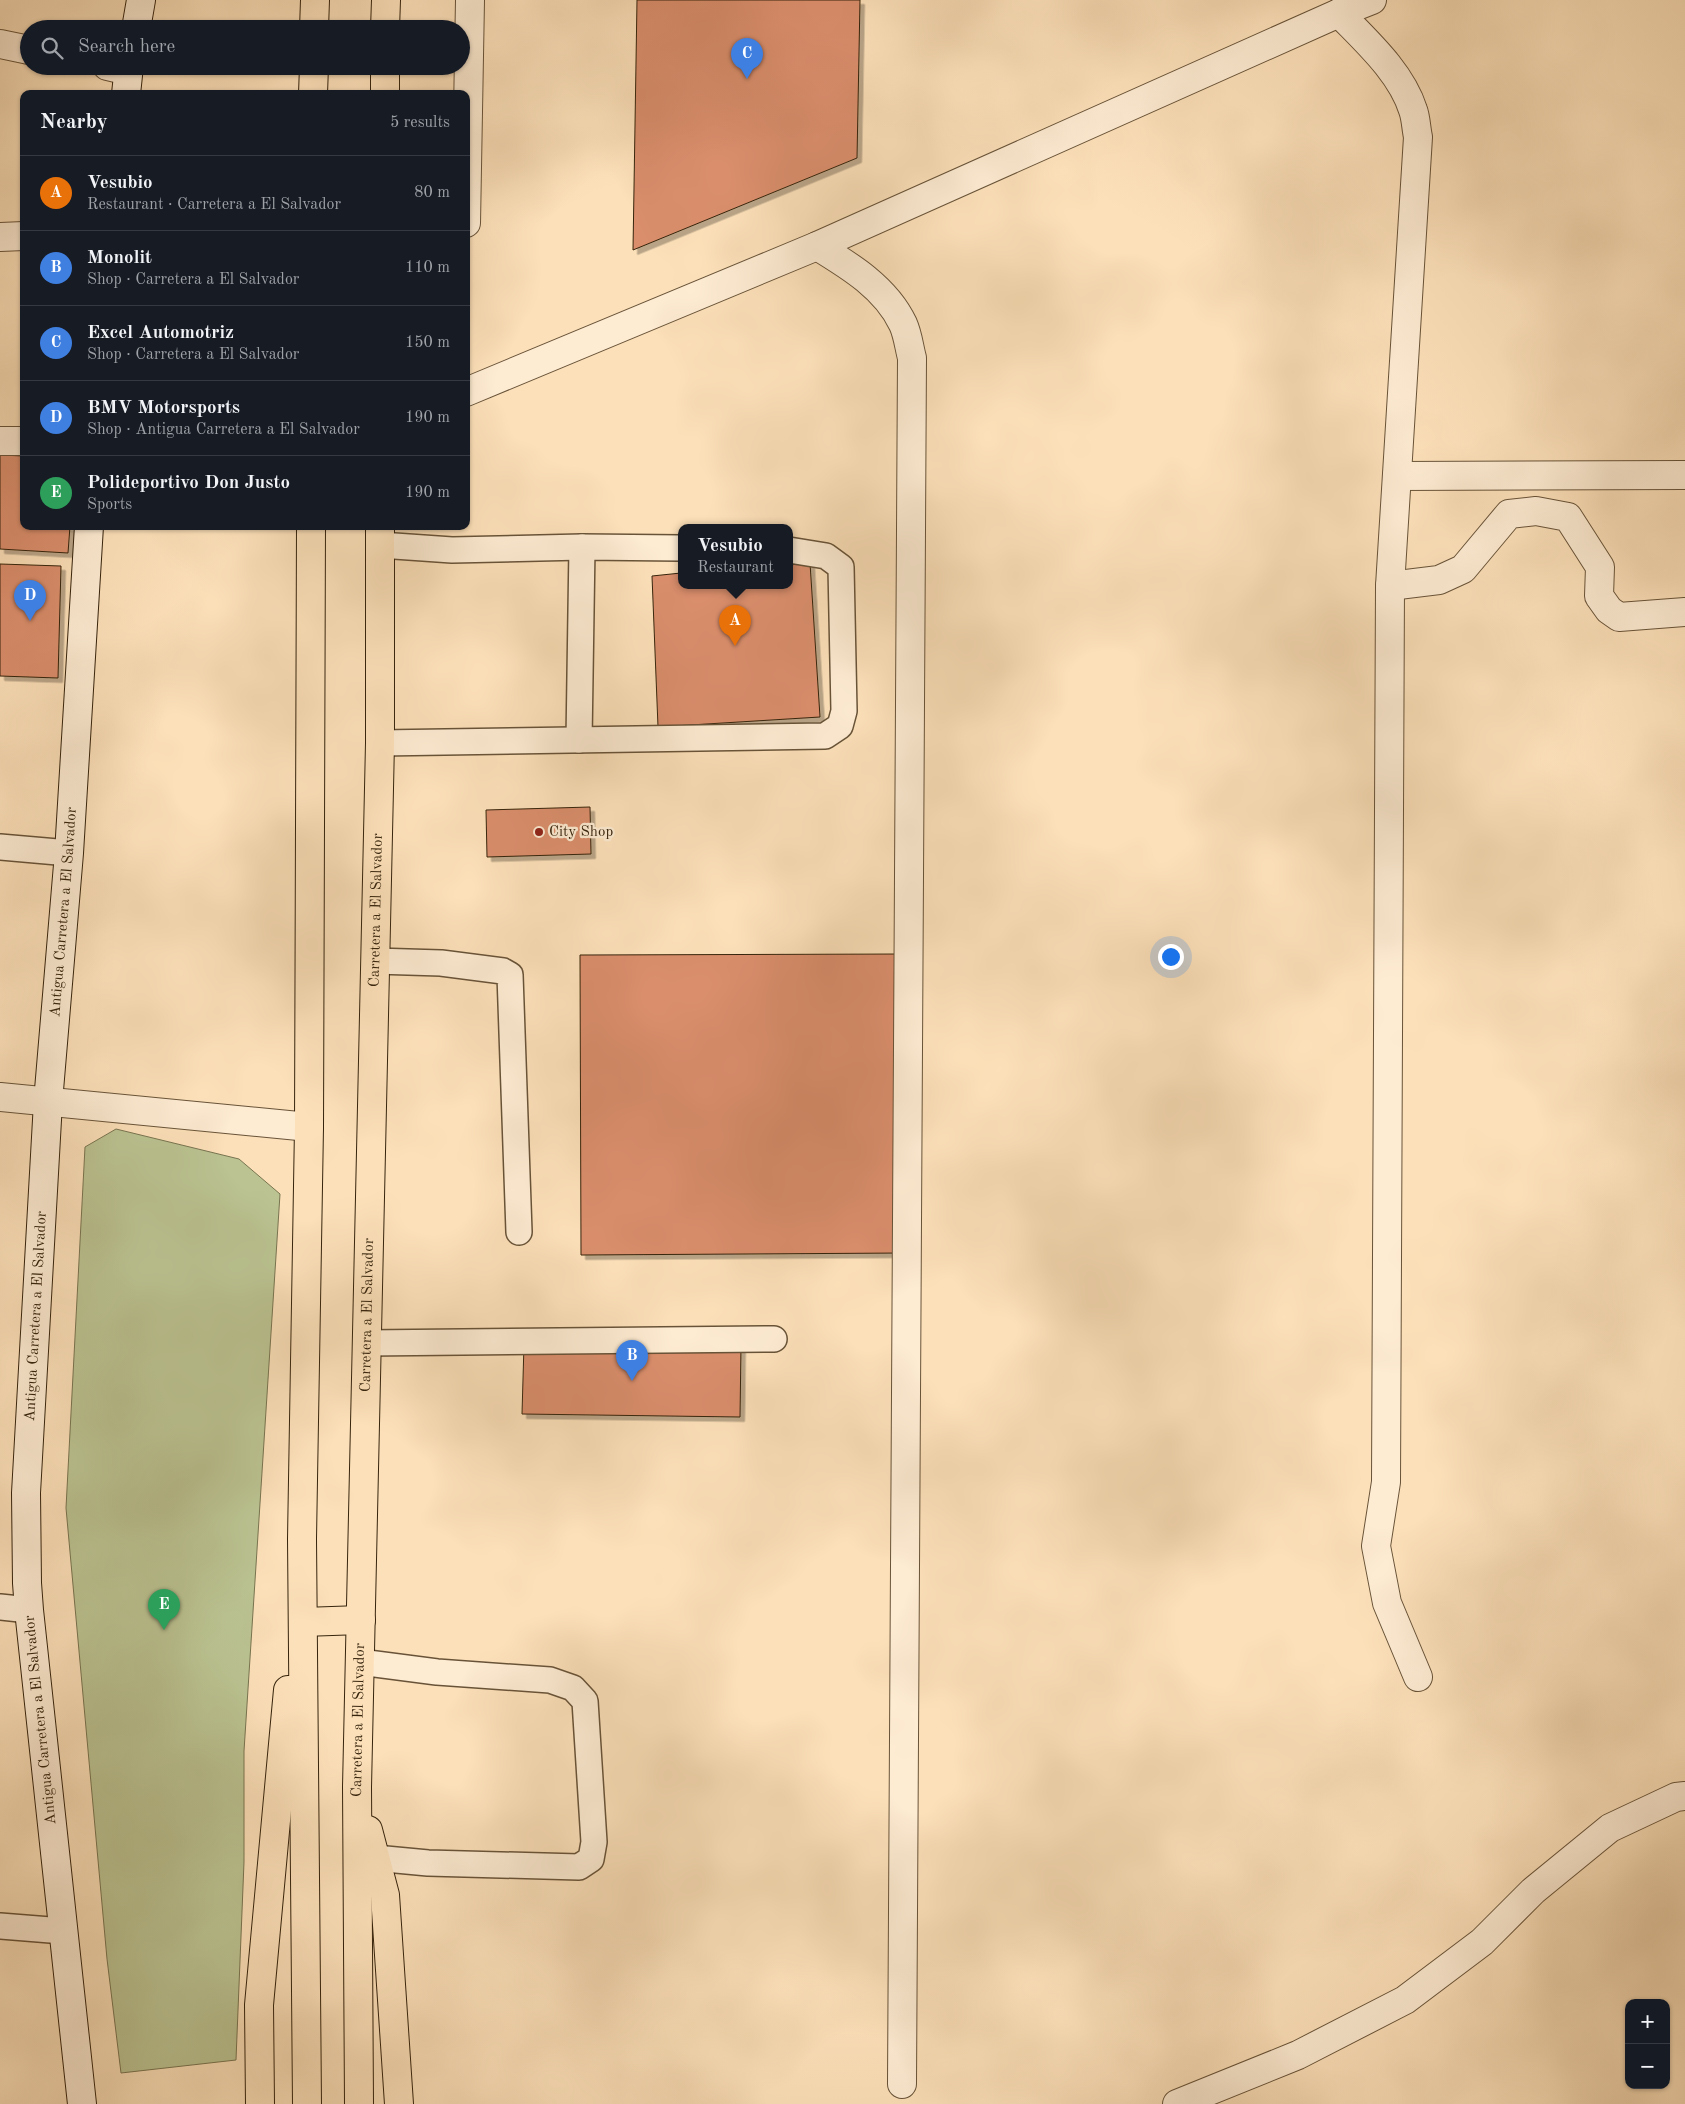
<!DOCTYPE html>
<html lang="en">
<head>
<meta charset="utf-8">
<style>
  body { margin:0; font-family:"Old Standard TT",serif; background:#242831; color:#f1f3f6 }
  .controls { position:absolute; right:15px; bottom:15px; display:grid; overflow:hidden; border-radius:10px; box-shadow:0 1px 4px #0004 }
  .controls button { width:45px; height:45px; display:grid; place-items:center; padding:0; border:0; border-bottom:1px solid #363941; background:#171b24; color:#f1f3f6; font:25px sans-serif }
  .you { position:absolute; left:1170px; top:956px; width:18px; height:18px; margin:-12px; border:4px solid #fff; border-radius:50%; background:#1a73e8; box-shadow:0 0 0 8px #1a73e833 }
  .badge { display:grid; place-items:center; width:32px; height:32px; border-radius:50%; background:#c59692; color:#fff; font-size:16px; font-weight:700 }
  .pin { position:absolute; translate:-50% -41px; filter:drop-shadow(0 1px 2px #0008) }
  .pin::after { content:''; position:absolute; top:26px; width:18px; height:15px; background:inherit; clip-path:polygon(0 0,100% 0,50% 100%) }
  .popup { position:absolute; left:678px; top:524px; width:115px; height:65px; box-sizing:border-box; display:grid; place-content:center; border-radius:10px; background:#171b24; filter:drop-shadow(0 1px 4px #0005); font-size:16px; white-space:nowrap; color:#9ea1a6 }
  .popup b { font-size:19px; color:#f1f3f6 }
  .popup::after { content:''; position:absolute; left:50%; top:100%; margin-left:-10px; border:10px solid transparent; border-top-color:#171b24 }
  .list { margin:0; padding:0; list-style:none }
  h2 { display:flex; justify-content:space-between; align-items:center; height:65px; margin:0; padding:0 20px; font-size:21px }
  h2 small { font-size:16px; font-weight:400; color:#9ea1a6 }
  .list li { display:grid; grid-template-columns:32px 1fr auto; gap:15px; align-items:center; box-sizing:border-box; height:75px; padding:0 20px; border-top:1px solid #363941 }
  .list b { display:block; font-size:19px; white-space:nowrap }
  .list p { margin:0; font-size:16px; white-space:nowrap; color:#9ea1a6 }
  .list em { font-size:16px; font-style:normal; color:#9ea1a6 }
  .icon { flex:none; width:28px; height:28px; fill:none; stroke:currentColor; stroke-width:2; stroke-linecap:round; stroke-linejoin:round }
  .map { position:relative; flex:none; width:1685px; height:2104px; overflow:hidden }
  .search { position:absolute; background:#171b24; box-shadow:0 1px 4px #0004; left:20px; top:20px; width:450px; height:55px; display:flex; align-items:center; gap:12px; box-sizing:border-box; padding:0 18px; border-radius:28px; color:#9ea1a6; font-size:19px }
  .panel { position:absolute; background:#171b24; box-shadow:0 1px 4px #0004; left:20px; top:90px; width:450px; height:440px; border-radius:10px }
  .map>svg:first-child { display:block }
</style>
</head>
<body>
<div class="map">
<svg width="1685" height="2104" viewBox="0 0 1685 2104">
  <defs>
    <filter id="shadow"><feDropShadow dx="4.5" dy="4.5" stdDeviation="0" flood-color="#0004"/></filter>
  </defs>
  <rect width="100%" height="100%" fill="#fce0b9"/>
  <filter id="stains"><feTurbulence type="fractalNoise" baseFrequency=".004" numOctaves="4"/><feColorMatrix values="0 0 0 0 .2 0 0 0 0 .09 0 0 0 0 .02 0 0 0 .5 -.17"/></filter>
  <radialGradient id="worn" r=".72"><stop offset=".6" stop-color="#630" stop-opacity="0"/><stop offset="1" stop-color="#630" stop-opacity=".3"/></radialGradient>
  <polygon fill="#bbc392" stroke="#787450" points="116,1129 239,1159 280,1194 244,1751 244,1862 236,2060 121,2073 107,1959 66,1508 85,1147"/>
  <g fill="#da8e6c" stroke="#36240d" filter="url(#shadow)">
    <polygon points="637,0 860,0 857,158 633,250"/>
    <polygon points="0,455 24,456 24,526 70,526 68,553 0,549"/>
    <polygon points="810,563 820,717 658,727 652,576 681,573 681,585 789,585 789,565"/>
    <polygon points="0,564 61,566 58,678 0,676"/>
    <polygon points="590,807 591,854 487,857 486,810"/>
    <polygon points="902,954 904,1253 581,1255 580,955"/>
    <polygon points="524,1344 741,1347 740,1417 522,1414"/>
  </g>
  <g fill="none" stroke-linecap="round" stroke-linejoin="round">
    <g stroke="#685338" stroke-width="28">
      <g id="lane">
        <polyline points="380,545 452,550 582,547 681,548"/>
        <polyline points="579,740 582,547"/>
        <polyline points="380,743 825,736 840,726 844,711 841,567 826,556 789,550"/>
        <polyline points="0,847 69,853"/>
        <polyline points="375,961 441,963 503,971 510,975 519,1232"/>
        <polyline points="367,1343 774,1339"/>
        <polyline points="0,1607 29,1610"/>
        <polyline points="360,1662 437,1672 550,1680 573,1688 585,1701 594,1842 591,1859 579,1867 428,1863 375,1858"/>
        <polyline points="0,1926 63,1931"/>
      </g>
    </g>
    <g stroke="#685338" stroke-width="30">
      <g id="street">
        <path d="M1339 13C1366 41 1401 72 1413 110 1416 118 1416 128 1418 137L1390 586 1386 1482 1376 1546 1387 1603 1418 1677"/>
        <polyline points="0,44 29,50"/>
        <polyline points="107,66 128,71"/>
        <polyline points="466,223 470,0"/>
        <polyline points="0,237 24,236"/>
        <path d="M817 246C850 266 886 288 903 324 908 335 909 347 912 358L902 2084"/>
        <polyline points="466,392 817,246 1339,13 1372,0"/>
        <polyline points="0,441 24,441"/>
        <polyline points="1397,476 1685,475"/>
        <polyline points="1390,586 1439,580 1463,569 1509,514 1536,511 1568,517 1600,567 1599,596 1609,610 1619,617 1685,612"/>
        <polyline points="0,1097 309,1127"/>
        <polyline points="1177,2104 1298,2055 1405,2000 1482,1942 1533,1891 1610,1828 1676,1797 1685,1796"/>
      </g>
    </g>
    <g stroke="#36240d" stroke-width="30">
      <g id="secondary">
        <polyline points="136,29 141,0"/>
        <polyline points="126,94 129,66"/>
        <path id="s1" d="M82 2104 29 1610 27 1583 26 1493 48 1102 69 853 89 526"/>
      </g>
    </g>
    <g stroke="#36240d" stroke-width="30">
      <g id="highway">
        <polyline points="314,29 315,0"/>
        <polyline points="385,29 386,0"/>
        <polyline points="313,94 314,66"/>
        <polyline points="385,94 385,66"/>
        <polyline points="303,1622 361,1620"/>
        <polyline points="368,1830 385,1895 399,2104"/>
        <polyline points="260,2104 259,2005 288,1690"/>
        <polyline points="307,2104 302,1539 309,1127 311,526"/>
        <path id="s2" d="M359 2104 357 1787 380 743V526"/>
      </g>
    </g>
    <use href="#lane" stroke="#fdebd2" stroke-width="25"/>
    <use href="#street" stroke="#fdebd2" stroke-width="28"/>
    <use href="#secondary" stroke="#fdebd2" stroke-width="28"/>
    <use href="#highway" stroke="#fce0b9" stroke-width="28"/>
  </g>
  <circle fill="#8f2418" stroke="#fdebd2" stroke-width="2" cx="539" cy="832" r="5"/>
  <g text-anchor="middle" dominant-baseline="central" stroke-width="4.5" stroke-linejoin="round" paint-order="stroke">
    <g font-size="15" fill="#36240d" stroke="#fdebd2" text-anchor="start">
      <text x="549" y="832">City Shop</text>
    </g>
    <g font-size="15" fill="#36240d" stroke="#fdebd2">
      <text stroke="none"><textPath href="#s2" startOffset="1194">Carretera a El Salvador</textPath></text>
      <text stroke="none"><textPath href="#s1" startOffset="1196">Antigua Carretera a El Salvador</textPath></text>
      <text stroke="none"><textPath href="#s2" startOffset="789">Carretera a El Salvador</textPath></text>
      <text stroke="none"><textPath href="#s1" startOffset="791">Antigua Carretera a El Salvador</textPath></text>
      <text transform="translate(41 1720) rotate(-96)">Antigua Carretera a El Salvador</text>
      <text stroke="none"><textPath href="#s2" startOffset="384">Carretera a El Salvador</textPath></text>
    </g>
  </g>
  <rect width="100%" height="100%" filter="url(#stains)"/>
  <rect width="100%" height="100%" fill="url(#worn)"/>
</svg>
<div class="controls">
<button>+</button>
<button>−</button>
</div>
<div class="you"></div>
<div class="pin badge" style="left:735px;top:646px;background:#e8710a">A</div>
<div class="popup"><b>Vesubio</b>Restaurant</div>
<div class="pin badge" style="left:632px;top:1381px;background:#3f7fe0">B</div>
<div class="pin badge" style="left:747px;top:79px;background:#3f7fe0">C</div>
<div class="pin badge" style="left:30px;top:621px;background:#3f7fe0">D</div>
<div class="pin badge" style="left:164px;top:1630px;background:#2e9e5b">E</div>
<div class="search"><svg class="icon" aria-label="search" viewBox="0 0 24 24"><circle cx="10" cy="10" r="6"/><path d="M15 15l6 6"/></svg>Search here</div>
<section class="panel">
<h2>Nearby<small>5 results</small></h2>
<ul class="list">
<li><span class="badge" style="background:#e8710a">A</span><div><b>Vesubio</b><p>Restaurant · Carretera a El Salvador</p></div><em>80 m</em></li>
<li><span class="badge" style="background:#3f7fe0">B</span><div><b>Monolit</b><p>Shop · Carretera a El Salvador</p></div><em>110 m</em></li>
<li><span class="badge" style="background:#3f7fe0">C</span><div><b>Excel Automotriz</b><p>Shop · Carretera a El Salvador</p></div><em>150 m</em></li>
<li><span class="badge" style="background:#3f7fe0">D</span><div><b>BMV Motorsports</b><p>Shop · Antigua Carretera a El Salvador</p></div><em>190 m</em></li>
<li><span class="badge" style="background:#2e9e5b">E</span><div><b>Polideportivo Don Justo</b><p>Sports</p></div><em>190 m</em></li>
</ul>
</section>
</div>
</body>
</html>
